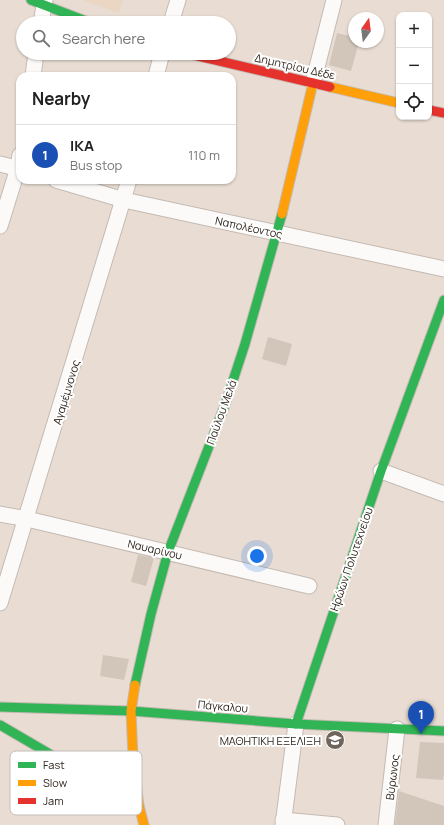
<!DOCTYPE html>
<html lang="en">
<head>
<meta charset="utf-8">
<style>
  body { margin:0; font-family:Manrope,sans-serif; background:#f2f2f2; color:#222 }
  .controls { position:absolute; right:12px; top:12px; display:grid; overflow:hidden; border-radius:8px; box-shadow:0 1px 3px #0004 }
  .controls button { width:36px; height:36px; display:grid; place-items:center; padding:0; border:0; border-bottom:1px solid #e0e0e0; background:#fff; color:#222; font:20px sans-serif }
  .compass { position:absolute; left:348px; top:12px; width:36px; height:36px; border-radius:50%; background:#fff; box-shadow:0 1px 3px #0004; rotate:14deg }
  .you { position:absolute; left:257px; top:556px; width:14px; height:14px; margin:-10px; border:3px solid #fff; border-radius:50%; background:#1a73e8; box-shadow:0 0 0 6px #1a73e833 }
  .badge { display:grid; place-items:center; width:26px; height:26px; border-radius:50%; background:#6f655d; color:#fff; font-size:13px; font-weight:700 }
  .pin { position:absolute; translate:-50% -33px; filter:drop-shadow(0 1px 2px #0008) }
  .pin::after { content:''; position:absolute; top:21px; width:14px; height:12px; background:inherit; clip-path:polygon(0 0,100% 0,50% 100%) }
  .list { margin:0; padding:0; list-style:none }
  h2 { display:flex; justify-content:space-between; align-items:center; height:52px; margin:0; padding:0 16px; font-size:17px }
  h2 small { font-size:13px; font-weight:400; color:#767676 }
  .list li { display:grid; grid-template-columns:26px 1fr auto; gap:12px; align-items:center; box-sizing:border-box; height:60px; padding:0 16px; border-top:1px solid #e0e0e0 }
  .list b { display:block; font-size:15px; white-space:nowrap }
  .list p { margin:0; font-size:13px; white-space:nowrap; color:#767676 }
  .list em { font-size:13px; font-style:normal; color:#767676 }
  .icon { flex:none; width:22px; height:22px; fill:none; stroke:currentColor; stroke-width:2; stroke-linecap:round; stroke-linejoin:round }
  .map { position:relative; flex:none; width:444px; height:825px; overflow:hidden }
  .search { position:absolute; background:#fff; box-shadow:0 1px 3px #0004; left:16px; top:16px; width:220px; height:44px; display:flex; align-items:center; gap:10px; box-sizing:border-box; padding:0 14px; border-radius:22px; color:#767676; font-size:15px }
  .panel { position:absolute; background:#fff; box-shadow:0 1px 3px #0004; left:16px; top:72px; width:220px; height:112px; border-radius:12px }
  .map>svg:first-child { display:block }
</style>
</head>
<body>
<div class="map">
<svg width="444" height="825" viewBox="0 0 444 825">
  <rect width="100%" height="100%" fill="#e9ddd3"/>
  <polygon fill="#ebd6c4" points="82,0 123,0 119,13"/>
  <g fill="#d2c5ba">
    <polygon points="337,33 354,37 354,42 359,42 351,71 329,65"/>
    <polygon points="268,337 292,344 286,366 262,359"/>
    <polygon points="138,555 154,558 146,586 131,582"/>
    <polygon points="103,655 129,659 124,680 100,676"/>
    <polygon points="420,742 444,743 444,774 443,780 416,778"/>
    <polygon points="399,791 444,806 444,825 395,825"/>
  </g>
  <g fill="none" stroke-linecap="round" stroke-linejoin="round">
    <g stroke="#c4bab3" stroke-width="17">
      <g id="street">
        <polyline points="41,23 45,0"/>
        <polyline points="171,23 178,0"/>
        <polyline points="33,76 36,53"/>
        <polyline points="156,76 162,53"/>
        <polyline points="313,83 334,0"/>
        <polyline points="0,164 20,169"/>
        <polyline points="56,180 124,200 444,269"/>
        <polyline points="0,226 18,168 20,155"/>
        <polyline points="381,471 444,494"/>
        <polyline points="0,514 27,519 309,586"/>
        <polyline points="0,603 129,180"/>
        <polyline points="283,820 337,825"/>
        <polyline points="283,825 296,724"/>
        <polyline points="386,825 397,729"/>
      </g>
    </g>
    <g stroke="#c4bab3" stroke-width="11">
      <g id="fast">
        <polyline points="31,0 91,23"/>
        <polyline points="135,685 151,614 168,552 225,405 245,344 282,214"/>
        <polyline points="0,707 131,711 296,724 444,731"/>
        <polyline points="296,724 381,471 444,300"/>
        <polyline points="0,725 139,806"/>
      </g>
    </g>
    <g stroke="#c4bab3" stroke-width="11">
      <g id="slow">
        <polyline points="330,87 399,103"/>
        <polyline points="282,214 313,83"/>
        <polyline points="135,685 131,711 133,757 139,806 144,825"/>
      </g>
    </g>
    <g stroke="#c4bab3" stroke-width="11">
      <g id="jam">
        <polyline points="185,53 330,87"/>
        <polyline points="429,110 444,113"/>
      </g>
    </g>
    <use href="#street" stroke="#fcfaf8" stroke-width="15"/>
    <use href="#fast" stroke="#30b455" stroke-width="9"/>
    <use href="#slow" stroke="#ff9f0a" stroke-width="9"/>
    <use href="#jam" stroke="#e5322d" stroke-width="9"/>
  </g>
  <defs>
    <g id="school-disc" transform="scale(1)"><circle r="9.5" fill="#6f655d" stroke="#fff"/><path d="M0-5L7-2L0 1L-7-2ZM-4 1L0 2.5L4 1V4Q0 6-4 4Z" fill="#fff"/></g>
  </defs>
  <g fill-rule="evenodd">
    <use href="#school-disc" x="335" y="740"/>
  </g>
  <g text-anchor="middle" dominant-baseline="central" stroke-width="4" stroke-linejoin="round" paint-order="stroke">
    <g font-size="11" fill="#2e251e" stroke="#fff">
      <text transform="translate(295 66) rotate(13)">Δημητρίου Δέδε</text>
      <text transform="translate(249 227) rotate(12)">Ναπολέοντος</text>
      <text transform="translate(66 392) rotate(-73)">Αγαμέμνονος</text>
      <text transform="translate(221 412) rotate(-70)">Παύλου Μελά</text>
      <text transform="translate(155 549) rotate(13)">Ναυαρίνου</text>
      <text transform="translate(351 559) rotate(-71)">Ηρώων Πολυτεχνείου</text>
      <text transform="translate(223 706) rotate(5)">Πάγκαλου</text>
      <text transform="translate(392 777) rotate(-83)">Βύρωνος</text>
    </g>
    <g font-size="11" fill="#2e251e" stroke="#fff" text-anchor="end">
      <text x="321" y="740">ΜΑΘΗΤΙΚΗ ΕΞΕΛΙΞΗ</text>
    </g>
  </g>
  <rect x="10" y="751" width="132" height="64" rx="6" fill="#fff" stroke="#c0bebc" stroke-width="1"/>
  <rect x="18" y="762" width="18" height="6" fill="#30b455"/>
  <rect x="18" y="780" width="18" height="6" fill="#ff9f0a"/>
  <rect x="18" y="798" width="18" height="6" fill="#e5322d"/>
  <g font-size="11" fill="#2e251e">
    <text x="43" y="769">Fast</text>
    <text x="43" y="787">Slow</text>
    <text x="43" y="805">Jam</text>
  </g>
</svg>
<div class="controls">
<button>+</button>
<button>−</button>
<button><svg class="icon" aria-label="locate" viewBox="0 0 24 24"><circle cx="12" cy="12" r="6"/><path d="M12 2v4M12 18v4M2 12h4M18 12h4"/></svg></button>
</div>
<svg class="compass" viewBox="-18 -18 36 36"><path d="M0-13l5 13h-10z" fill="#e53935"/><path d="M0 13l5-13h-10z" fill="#767676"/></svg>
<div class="you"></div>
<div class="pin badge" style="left:421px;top:734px;background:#1a4fb4">1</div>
<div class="search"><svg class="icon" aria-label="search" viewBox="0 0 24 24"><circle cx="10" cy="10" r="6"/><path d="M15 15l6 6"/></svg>Search here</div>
<section class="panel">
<h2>Nearby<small></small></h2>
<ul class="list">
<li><span class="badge" style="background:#1a4fb4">1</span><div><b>ΙΚΑ</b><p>Bus stop</p></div><em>110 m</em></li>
</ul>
</section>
</div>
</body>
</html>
